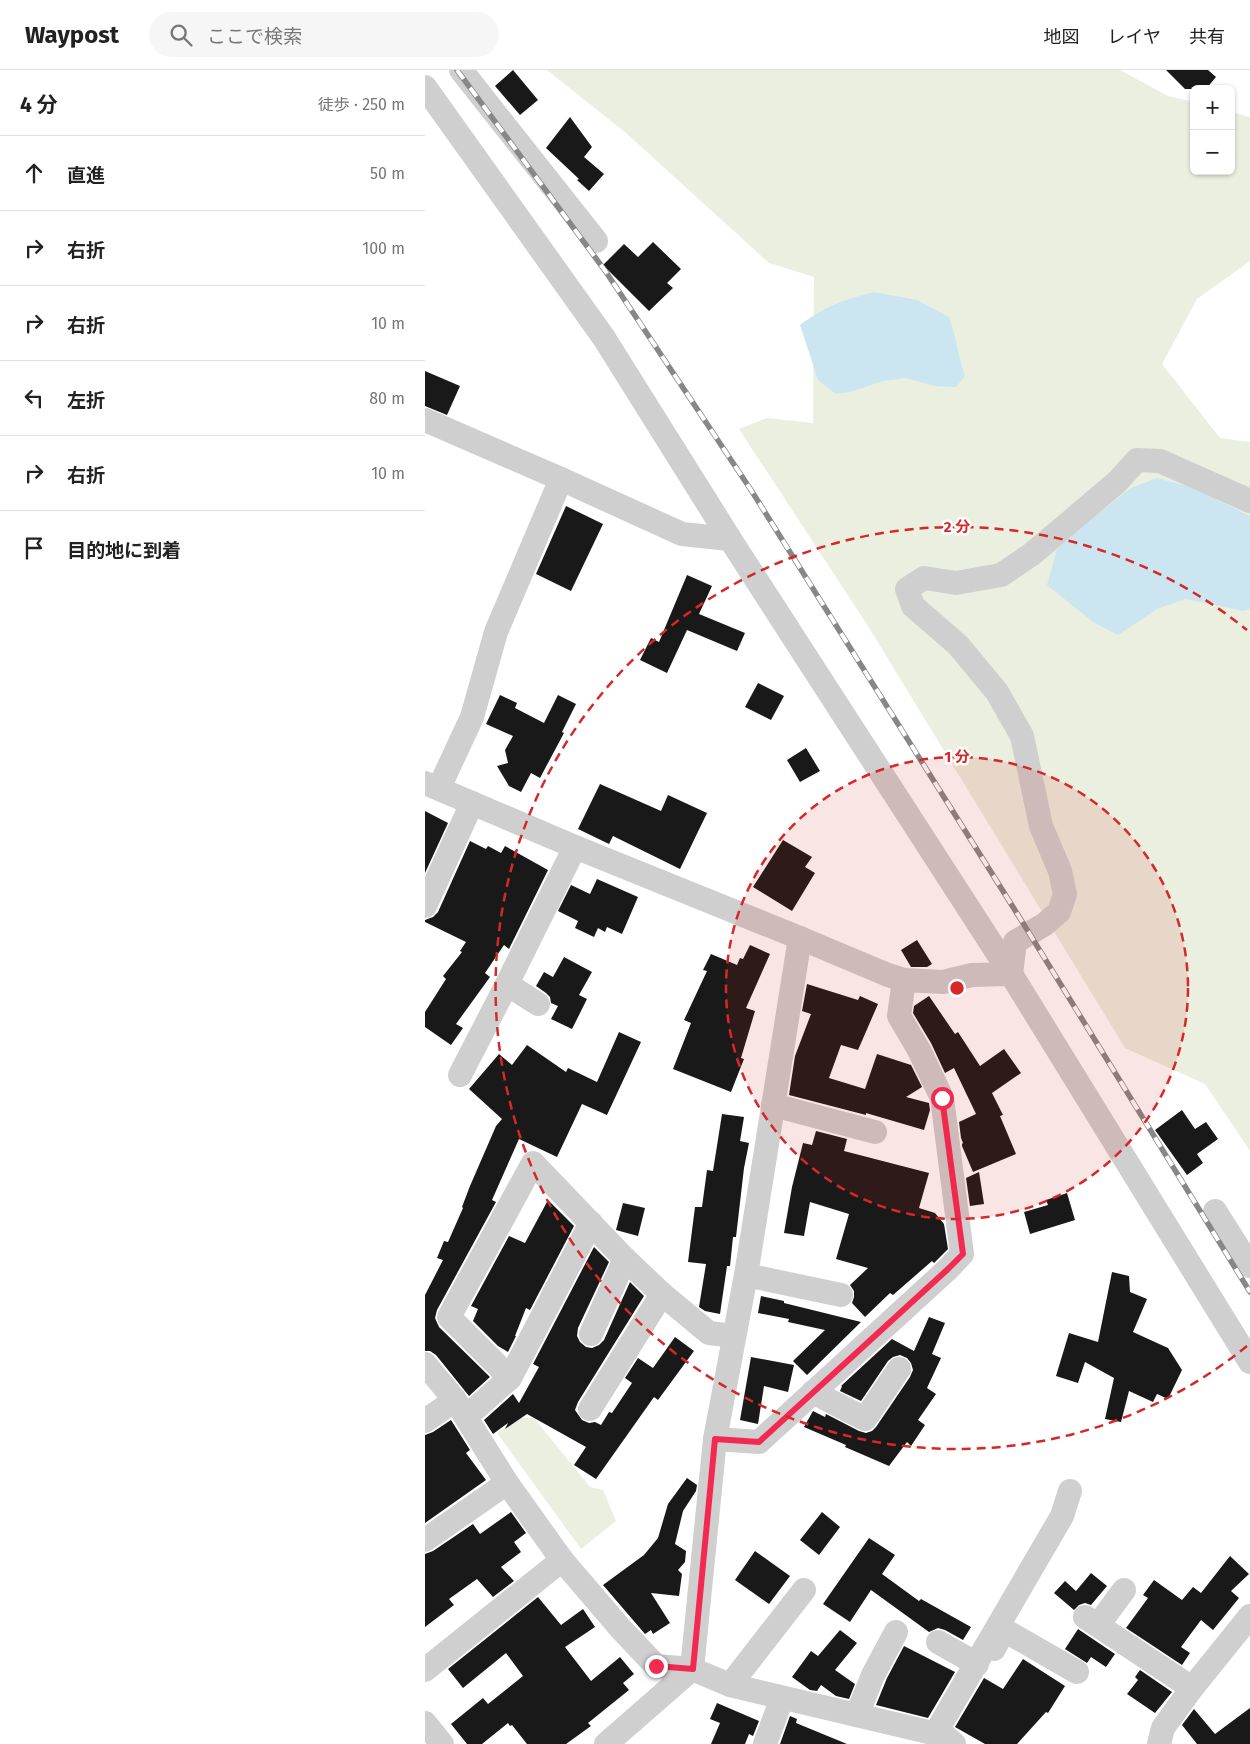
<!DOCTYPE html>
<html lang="ja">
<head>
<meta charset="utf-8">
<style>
  body { margin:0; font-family:"Fira Sans","Noto Sans JP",sans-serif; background:#f6f6f6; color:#222 }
  .controls { position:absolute; right:15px; top:15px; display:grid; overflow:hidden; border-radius:8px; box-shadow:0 1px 4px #0004 }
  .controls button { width:45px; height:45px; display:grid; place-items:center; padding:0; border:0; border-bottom:1px solid #e0e0e0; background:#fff; color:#222; font:25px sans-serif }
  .stop { position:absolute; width:15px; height:15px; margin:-11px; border:4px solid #f22a52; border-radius:50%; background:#fff }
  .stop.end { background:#f22a52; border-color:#fff; box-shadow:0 1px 5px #0008 }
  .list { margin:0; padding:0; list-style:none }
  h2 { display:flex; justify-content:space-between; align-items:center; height:65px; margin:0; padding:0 20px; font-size:21px }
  h2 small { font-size:16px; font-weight:400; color:#767676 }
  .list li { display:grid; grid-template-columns:32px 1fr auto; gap:15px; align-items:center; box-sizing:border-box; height:75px; padding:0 20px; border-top:1px solid #e0e0e0 }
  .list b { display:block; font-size:19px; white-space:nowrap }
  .list em { font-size:16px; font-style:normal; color:#767676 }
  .icon { flex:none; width:28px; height:28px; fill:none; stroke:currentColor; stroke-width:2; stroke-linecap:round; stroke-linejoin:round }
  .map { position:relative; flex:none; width:825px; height:1674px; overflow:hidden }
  header { display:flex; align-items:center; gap:30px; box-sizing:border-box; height:70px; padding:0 25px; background:#fff; border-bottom:1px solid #e0e0e0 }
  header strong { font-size:24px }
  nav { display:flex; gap:28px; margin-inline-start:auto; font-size:18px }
  .search { width:350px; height:45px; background:#f6f6f6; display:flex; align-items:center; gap:12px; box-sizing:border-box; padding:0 18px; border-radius:28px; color:#767676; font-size:19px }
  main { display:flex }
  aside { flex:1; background:#fff }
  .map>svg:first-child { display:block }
</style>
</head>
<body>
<header>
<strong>Waypost</strong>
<div class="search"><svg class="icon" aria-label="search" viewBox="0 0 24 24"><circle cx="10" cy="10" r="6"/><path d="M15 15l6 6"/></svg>ここで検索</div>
<nav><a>地図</a><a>レイヤ</a><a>共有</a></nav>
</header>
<main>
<aside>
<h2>4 分<small>徒歩 · 250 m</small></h2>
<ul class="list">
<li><svg class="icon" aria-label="ahead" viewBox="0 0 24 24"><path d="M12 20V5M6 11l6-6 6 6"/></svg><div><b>直進</b></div><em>50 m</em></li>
<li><svg class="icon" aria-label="right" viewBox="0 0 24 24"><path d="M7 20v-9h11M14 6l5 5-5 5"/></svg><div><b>右折</b></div><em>100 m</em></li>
<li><svg class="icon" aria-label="right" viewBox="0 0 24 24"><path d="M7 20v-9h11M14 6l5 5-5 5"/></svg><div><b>右折</b></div><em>10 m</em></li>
<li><svg class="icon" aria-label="left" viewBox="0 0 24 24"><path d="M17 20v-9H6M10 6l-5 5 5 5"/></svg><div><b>左折</b></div><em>80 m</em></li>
<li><svg class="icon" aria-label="right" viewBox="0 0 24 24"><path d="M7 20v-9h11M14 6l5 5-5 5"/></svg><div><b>右折</b></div><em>10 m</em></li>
<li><svg class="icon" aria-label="arrive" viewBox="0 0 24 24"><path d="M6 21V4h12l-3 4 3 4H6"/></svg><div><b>目的地に到着</b></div></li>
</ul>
</aside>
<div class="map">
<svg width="825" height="1674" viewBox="0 0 825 1674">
  <rect width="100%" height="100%" fill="#fff"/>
  <g fill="#eaefdf">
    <polygon points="122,0 695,0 743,26 769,32 769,101 806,101 806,42 825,47 825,191 772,229 737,294 795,368 825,372 825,1081 780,1014 700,978 443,556 314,359 342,348 388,353 389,207 344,193 201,63"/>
    <polygon points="94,1348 109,1348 165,1417 178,1420 191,1451 156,1479 72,1363"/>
  </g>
  <g fill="#cbe6f0">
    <path d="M449 222 492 230 524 247C531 266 533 286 540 306L531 317 510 316 481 308 458 311 425 322 411 324 393 310 375 255C401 236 418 230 449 222Z"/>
    <polygon points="732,408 766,417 825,446 825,539 818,541 761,529 732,539 693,565 668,552 622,515 632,479 664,451 706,418"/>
  </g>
  <g fill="#191919">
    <polygon points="88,0 113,30 95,45 70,16"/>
    <polygon points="741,0 783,0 791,7 781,19 760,19"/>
    <polygon points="145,47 167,77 159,87 179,104 164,121 152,110 154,109 121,78"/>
    <polygon points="228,172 256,199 242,213 248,218 224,241 178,195 199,174 213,187"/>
    <polygon points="0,301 35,316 22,345 0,336"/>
    <polygon points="141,436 178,454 146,521 111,504"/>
    <polygon points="262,505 287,516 274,544 320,563 312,581 262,560 242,603 215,590 226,568 234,572"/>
    <polygon points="333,613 359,626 346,650 320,637"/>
    <polygon points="75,625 92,633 90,638 119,653 133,625 151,634 137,662 139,663 115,708 106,703 96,722 84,716 72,696 83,693 80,680 88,666 61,654"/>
    <polygon points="381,678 395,701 375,712 362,690"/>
    <polygon points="175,714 236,741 243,725 282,743 255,799 188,766 184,774 153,759"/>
    <polygon points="0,741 23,753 0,803"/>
    <polygon points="358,770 387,787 380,797 390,803 367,841 328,817"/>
    <polygon points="45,771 61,779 63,776 76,783 80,776 123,800 84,879 79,875 60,903 65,907 31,954 38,958 26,975 0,957 0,942 21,909 18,906 37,882 35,881 41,872 0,852 0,850 8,847 13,842"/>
    <polygon points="172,809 213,827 197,864 182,857 180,862 173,858 169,867 150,858 153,851 133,841 146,815 165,824"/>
    <polygon points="492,870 507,894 502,897 486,897 476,880"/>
    <polygon points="325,875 345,884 321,938 330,941 316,988 319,989 306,1022 248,999 266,953 259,950 282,901 278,900 286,884 312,895 315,888 318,889"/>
    <polygon points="139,887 167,902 154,925 162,929 147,959 126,949 133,936 126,933 125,927 121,923 111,916 119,902 128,907"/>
    <polygon points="382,914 433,930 435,926 453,934 433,980 416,975 404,1008 440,1019 452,984 486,995 497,1017 481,1027 504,1033 505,1040 499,1060 441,1043 441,1045 364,1025 370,986 386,944 377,941"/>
    <polygon points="504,926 530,964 533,962 555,996 579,979 596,1003 567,1023 578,1045 575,1046 591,1084 548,1102 537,1076 537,1074 538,1073 536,1068 534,1052 551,1044 529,998 520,1003 506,973 488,943 489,936"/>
    <polygon points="194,962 216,972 182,1045 157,1034 132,1087 94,1069 67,1130 71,1132 12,1240 10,1248 14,1257 65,1307 44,1326 11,1285 5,1281 0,1281 0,1225 18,1190 12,1188 19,1171 23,1172 38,1138 37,1137 45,1116 71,1056 77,1049 44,1019 74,984 87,995 102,975 141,1002 143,998 172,1012"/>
    <polygon points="757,1040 770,1059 781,1052 793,1069 772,1084 778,1093 762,1105 730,1060"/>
    <polygon points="297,1044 319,1047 315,1071 324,1073 319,1098 311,1167 308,1167 305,1196 302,1196 295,1244 280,1241 274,1237 281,1194 263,1192 270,1137 277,1137 282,1100 288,1101"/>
    <polygon points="391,1061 422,1069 419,1081 504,1103 494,1138 510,1143 519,1154 523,1179 509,1193 507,1191 468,1225 465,1223 440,1247 427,1233 429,1227 429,1221 425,1215 443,1198 411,1189 424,1144 385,1132 379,1166 359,1163 367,1117 378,1073 387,1075"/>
    <polygon points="554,1102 559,1134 545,1136 541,1108"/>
    <polygon points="642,1123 650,1150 605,1164 599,1142 623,1135 621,1130"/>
    <polygon points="123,1130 149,1156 105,1240 101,1238 90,1266 91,1266 83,1282 73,1276 48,1251 53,1239 46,1236 84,1166 100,1173"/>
    <polygon points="198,1133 220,1138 213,1166 191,1160"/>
    <polygon points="169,1177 184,1192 153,1258 152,1266 155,1272 161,1277 167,1278 174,1275 179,1270 205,1212 219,1226 153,1332 150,1340 157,1350 164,1353 170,1352 176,1355 184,1342 187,1343 207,1313 200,1308 213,1288 228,1298 250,1267 269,1281 233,1330 229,1327 171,1409 149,1395 161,1377 102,1344 80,1359 83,1353 68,1364 59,1350 88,1324 94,1333 114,1297 108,1294"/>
    <polygon points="687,1202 704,1206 705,1222 722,1229 708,1262 743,1278 757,1300 743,1329 732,1324 728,1332 704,1321 696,1352 680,1349 689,1308 660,1292 653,1313 631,1306 644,1263 673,1272"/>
    <polygon points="336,1226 359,1231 359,1233 436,1252 382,1305 368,1291 400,1260 363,1252 364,1249 333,1243"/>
    <polygon points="504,1247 520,1253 507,1284 516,1288 502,1318 511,1324 493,1350 500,1355 486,1376 482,1372 464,1396 420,1377 421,1375 379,1357 388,1341 400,1347 401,1344 434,1361 441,1363 447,1361 451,1357 485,1307 488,1300 486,1293 482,1288 475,1285 468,1287 463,1291 436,1331 415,1321 417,1316 416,1316 467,1269 489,1281"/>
    <polygon points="326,1287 369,1295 363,1322 339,1316 333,1354 315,1350"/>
    <polygon points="26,1350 45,1380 41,1383 61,1410 0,1453 0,1365 8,1362"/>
    <polygon points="262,1408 272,1415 271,1421 258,1441 250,1474 261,1481 260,1492 253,1500 257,1504 254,1526 226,1523 245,1553 228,1564 226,1560 220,1564 178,1515 219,1485 233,1468 243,1434"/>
    <polygon points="86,1442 101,1463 89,1472 96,1482 76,1497 89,1511 68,1527 52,1509 24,1529 29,1535 0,1557 0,1484 8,1481 48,1454 55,1464"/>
    <polygon points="397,1442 415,1457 394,1485 375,1470"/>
    <polygon points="444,1468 470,1485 457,1504 494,1531 496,1529 546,1557 538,1570 520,1560 513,1558 504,1562 446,1520 425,1552 398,1534"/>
    <polygon points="330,1481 365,1506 344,1534 310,1510"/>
    <polygon points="805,1486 824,1504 806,1521 814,1528 788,1560 776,1550 756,1577 765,1583 757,1595 701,1558 723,1528 718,1525 729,1510 757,1530 768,1517 776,1523"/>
    <polygon points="666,1503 682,1516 666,1535 660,1533 654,1535 649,1540 629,1523 640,1511 651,1521"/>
    <polygon points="113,1527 136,1555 158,1539 170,1557 140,1577 166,1611 195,1587 209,1604 198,1613 204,1620 163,1653 166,1656 141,1674 102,1674 87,1655 85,1656 83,1653 57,1674 42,1674 26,1654 58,1628 63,1634 98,1606 81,1583 38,1618 23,1599"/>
    <polygon points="653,1559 690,1584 681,1597 666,1587 662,1593 640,1579"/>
    <polygon points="415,1560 432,1573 410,1600 430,1614 424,1629 411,1626 396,1615 392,1621 385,1620 367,1607 386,1581 393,1586"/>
    <polygon points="479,1576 530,1602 503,1648 451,1635 462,1608"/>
    <polygon points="598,1589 640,1616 623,1643 621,1642 592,1674 560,1674 530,1657 559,1608 578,1619"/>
    <polygon points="715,1600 747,1622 730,1643 702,1624 713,1610 710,1607"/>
    <polygon points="292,1633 334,1651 328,1666 324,1664 320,1674 286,1674 295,1653 285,1649"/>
    <polygon points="825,1638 825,1674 772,1674 757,1655 769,1639 790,1664"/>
    <polygon points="365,1646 372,1649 371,1653 422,1674 355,1674"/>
  </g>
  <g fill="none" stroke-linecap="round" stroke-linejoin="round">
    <g stroke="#cfcfcf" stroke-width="24">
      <polyline points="36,0 171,171"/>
      <polyline points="0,17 179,268 305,469 586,904 825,1292"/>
      <polyline points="0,350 136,409 257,464 305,469"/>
      <polyline points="0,713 150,777 375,868 463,905 479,910 518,912 547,905 586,904 590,872 620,854 634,842 640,824 635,801 616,756 597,666 572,622 533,575 488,536 482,519 499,508 531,513 576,505 607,484 692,412 712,390 735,391 825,431"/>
      <polyline points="14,718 47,647 71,562 136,409"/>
      <polyline points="0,836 47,733"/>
      <polyline points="82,914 113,934"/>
      <polyline points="35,1005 82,914 150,777"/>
      <polyline points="348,1035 450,1062"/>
      <polyline points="790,1141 825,1196"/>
      <polyline points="321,1205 416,1225"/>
      <polyline points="166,1264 200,1189"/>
      <polyline points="0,1294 30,1330 82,1413 137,1490 196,1559 231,1596 267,1599 305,1615 520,1666 529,1674"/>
      <polyline points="85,1308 24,1247 108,1093 200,1189 237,1224 284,1263 309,1266"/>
      <polyline points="388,1322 440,1349 474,1299"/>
      <polyline points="165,1339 237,1224"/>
      <polyline points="41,1347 85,1308 166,1153"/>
      <polyline points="0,1351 30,1330"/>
      <polyline points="290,1369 334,1372 523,1199 537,1184 517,1028 494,980 474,946 479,910"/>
      <polyline points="0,1470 82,1413"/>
      <polyline points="660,1547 767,1618"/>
      <polyline points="673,1555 699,1520"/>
      <polyline points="513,1572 552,1594"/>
      <polyline points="569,1579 579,1560 652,1602"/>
      <polyline points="0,1600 137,1490"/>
      <polyline points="305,1615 379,1520"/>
      <polyline points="432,1645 448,1605 471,1562"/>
      <polyline points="0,1653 17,1674"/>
      <polyline points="510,1664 637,1446 645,1421"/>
      <polyline points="181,1674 267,1599 290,1369 321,1205 375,868"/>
      <polyline points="340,1674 357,1628"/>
      <polyline points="734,1674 738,1658 767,1618 825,1546"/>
    </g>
    <g stroke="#878787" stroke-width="5.5">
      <polyline id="rail" points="32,0 181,202 326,420 593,845 825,1222"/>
    </g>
    <use href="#rail" stroke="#fff" stroke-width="4" stroke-dasharray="11" stroke-linecap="butt"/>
  </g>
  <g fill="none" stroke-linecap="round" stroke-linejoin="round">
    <polyline stroke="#f22a52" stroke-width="6" points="231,1596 268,1599 290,1369 334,1372 523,1199 538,1184 517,1028"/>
  </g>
  <circle cx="532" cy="918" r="231" fill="#d62828" fill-opacity=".12"/>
  <g fill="none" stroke="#d62828" stroke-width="2.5" stroke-dasharray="9 6">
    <circle cx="532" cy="918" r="231"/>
    <path d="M822 1276A461 461 0 1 1 822 560"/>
  </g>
  <circle cx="532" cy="918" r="8" fill="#d62828" stroke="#fff" stroke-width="2.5"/>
  <g font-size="15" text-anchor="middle" font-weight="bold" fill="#d62828" stroke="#fff" stroke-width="5" stroke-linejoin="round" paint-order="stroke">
    <text x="532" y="462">2 分</text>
    <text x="532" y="692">1 分</text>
  </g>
</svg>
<div class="controls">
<button>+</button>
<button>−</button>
</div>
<div class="stop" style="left:517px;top:1028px"></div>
<div class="stop end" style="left:231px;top:1596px"></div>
</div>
</main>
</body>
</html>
